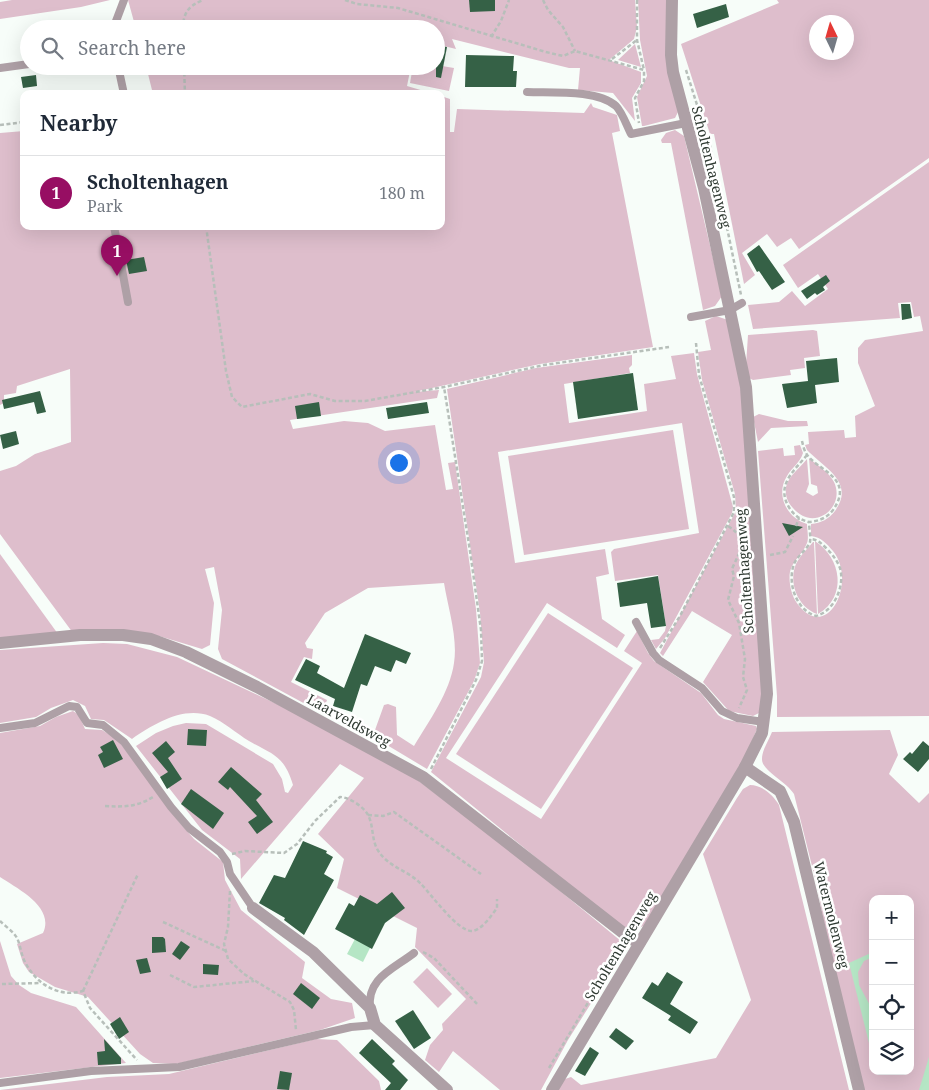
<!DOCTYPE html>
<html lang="en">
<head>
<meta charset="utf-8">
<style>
  body { margin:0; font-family:"Noto Serif",serif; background:#f6f6f7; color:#1f2937 }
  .controls { position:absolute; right:15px; bottom:15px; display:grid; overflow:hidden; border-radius:10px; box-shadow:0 5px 20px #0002 }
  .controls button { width:45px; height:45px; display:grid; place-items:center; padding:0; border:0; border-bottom:1px solid #e0e1e3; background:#fff; color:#1f2937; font:25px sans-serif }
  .compass { position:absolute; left:809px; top:15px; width:45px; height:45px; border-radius:50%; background:#fff; box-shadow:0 5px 20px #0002; rotate:355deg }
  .you { position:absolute; left:398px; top:462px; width:18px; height:18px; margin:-12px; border:4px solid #fff; border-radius:50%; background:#1a73e8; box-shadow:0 0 0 8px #1a73e833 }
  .badge { display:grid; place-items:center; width:32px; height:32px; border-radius:50%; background:#970e63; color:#fff; font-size:16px; font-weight:700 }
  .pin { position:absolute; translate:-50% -41px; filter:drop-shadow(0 1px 2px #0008) }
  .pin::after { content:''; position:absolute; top:26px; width:18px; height:15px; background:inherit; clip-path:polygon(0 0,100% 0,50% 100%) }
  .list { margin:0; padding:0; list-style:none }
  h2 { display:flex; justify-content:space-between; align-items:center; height:65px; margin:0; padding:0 20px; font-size:21px }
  h2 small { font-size:16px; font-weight:400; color:#747a83 }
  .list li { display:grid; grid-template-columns:32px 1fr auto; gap:15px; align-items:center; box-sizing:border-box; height:75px; padding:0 20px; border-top:1px solid #e0e1e3 }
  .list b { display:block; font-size:19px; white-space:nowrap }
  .list p { margin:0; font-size:16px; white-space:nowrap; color:#747a83 }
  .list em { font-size:16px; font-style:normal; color:#747a83 }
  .icon { flex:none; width:28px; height:28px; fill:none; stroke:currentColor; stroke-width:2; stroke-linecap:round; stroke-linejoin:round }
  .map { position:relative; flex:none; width:929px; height:1090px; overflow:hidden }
  .search { position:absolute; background:#fff; box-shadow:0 5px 20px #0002; left:20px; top:20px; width:425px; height:55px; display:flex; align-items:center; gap:12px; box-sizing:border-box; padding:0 18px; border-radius:28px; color:#747a83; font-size:19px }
  .panel { position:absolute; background:#fff; box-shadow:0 5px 20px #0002; left:20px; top:90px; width:425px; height:140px; border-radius:10px }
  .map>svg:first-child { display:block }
</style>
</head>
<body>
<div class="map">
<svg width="929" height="1090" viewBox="0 0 929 1090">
  <rect width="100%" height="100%" fill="#f7fdf9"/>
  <g fill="#debecc" fill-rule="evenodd">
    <polygon points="12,0 110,0 81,7 0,19 0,2"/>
    <polygon points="128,0 635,0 637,27 634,39 609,60 641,72 641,83 632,98 635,121 613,93 578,90 580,68 569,68 452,39 456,49 436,44 436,29 136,29"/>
    <polygon points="638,0 668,0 678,112 675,118 644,126 642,126 637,97 647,76 640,40"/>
    <path d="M777 0H929V158L799 249 791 238 777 247 767 234 742 253 755 275 744 284 714 134H710L681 44 774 5 779 3ZM816 22H846V52H816Z"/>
    <polygon points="635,44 641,67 618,60"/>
    <polygon points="436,65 454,68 449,91 410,83 413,66"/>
    <polygon points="146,66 411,66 407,86 434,94 153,94"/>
    <path d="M441 96 450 99V132H454L457 109 584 113 591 103 593 107 617 115 620 131 612 133 653 347 540 364 414 392 439 390 437 398 290 420 293 429 344 421 368 423 385 431 435 425 446 490 453 489 448 463 455 462 476 609 480 663 474 681 427 769 377 739 375 730 384 705 388 704 396 707 397 735 414 746C429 721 450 692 454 663 458 638 448 608 444 583L368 588 325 613 305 643 307 648 313 649 312 659 304 657 291 682 327 700 322 713 222 659 218 649 222 610 214 567 205 569 214 603 210 645 202 649 159 636 73 633 0 534V471L16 466 35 454 71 442 70 369 17 386 16 393 4 395V403L0 405V133L24 131V226H441Z"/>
    <polygon points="675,130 684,136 722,296 715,306 703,310 671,143 662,143 661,140 666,133"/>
    <path d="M929 162V716L777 717V696L758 451 783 448 784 456 795 455 794 446 800 445 803 453C800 463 792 467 787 476 775 495 787 518 807 524 807 529 809 538 807 543 800 560 787 562 790 584 791 593 795 602 801 608 829 639 857 581 833 551 827 544 821 537 811 536V524C821 523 829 519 835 511 856 482 823 467 807 450L805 445 809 444 808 432 844 430 845 438 856 437 855 416 875 406 858 363V348L865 340 923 331 920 316 914 317 911 302 898 303 900 318 753 329 748 305 779 302 792 291 805 306 828 289 818 274 798 288 783 265Z"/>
    <polygon points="716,316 728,320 743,401 762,672 761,712 753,716 729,711 703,682 732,635 692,611 663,656 660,653 736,511 735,494 702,380 698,352 711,350 705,321"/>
    <polygon points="813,330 817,331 820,356 804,358 805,368 790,370 791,375 753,380 749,378 746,365 748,335"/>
    <polygon points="694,353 697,374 733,507 732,513 665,638 656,649 651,640 659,639 665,631 666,626 658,575 615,581 611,552 614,549 699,533 682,423 498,452 515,563 605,549 609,574 596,577 602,619 625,635 617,648 547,603 446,758 541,819 642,663 624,651 637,631 648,653 654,661 701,693 718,715 724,719 756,726 757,729 741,767 646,925 631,931 620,926 431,772 481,677 484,662 480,613 447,389 536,368 632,355 632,365 629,368 630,373 564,384 569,423 647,411 644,384 676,379 671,356"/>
    <polygon points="759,414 788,421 807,421 808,426 771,428 758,442 753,417"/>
    <polygon points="673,430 689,529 524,555 508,456"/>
    <path d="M809 458C817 465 829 472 834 482 846 507 814 533 793 508 787 502 785 495 786 487 789 475 800 468 807 459L809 484 806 492 813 496 818 493 817 486 811 484Z"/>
    <path d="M815 541C841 558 848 596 818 614Z"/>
    <path d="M813 542H814L817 614C798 607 788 583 796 564 800 556 807 549 813 542Z"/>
    <polygon points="0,554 58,634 0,639"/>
    <polygon points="548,613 633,668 541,809 456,754"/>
    <path d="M103 643 127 644 177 657 294 712 407 772 520 858 627 946 568 1040 541 1090H500L453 1051 439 1072 425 1060 430 1045 443 1030 442 1024 466 999 415 947 417 928 337 888 344 859 318 834 364 778 340 764 241 879 240 859 202 830 136 746 156 733 173 726 186 723 206 724 273 764 282 779 285 792 288 793 293 785C284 755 273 755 249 741 236 733 224 722 210 716 183 706 154 724 132 739L104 720 91 719 85 706 73 700 51 708 36 717 0 723V650Z"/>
    <path d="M73 711 79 715 85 729 102 730 118 740 179 822 194 839 223 862 225 880 241 910 305 962 302 978 331 999 352 1003 355 1018 320 1030 176 1064 153 1063 140 1054 88 997 55 987 29 972 23 963 17 944 43 933C55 907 18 889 0 877V733L40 726 56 717Z"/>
    <path d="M890 730 898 755 889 774 919 803 929 793V1090H855L817 886 794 794C787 782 761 770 762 759 762 750 769 740 772 732ZM873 899H910V1071H873Z"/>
    <path d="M750 785C762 785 773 795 779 805L849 1090H556L562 1080 571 1077 581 1085 716 1058 751 1000 703 854 737 798 743 789Z"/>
    <polygon points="0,941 11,976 19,985 31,993 76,1007 126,1063 0,1078"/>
    <polygon points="427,968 452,994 438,1008 413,982"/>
    <polygon points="316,1039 337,1040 379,1081 381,1090 0,1090 107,1077 169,1074"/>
  </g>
  <g fill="#b5e6c5">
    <polygon points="363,924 378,932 363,962 347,954"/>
    <polygon points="873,952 873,957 864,961 858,972 859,985 873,1011 873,1059 849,963"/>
    <polygon points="929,1057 929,1090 919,1090"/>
  </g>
  <g fill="#356146">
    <polygon points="469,0 495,0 495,11 470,12"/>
    <polygon points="726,4 729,17 697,28 693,14"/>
    <polygon points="436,45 447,47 441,78 436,77"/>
    <polygon points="466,55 514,56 513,71 517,71 516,87 465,87"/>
    <polygon points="36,75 37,86 23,88 21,77"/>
    <polygon points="759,245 785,282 772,290 759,271 757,272 747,254"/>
    <polygon points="144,257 147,271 129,274 126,260"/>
    <polygon points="826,275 830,281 823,287 825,290 817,295 815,293 807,299 801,291"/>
    <polygon points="901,304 910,304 912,318 902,320"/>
    <polygon points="837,358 839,382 815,385 817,403 787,408 782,384 808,381 806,361"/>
    <polygon points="633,373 638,410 578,419 573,382"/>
    <polygon points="40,391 46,412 37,414 34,402 4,409 2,400"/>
    <polygon points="319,402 321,416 297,419 295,406"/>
    <polygon points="427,402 429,413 388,419 386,408"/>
    <polygon points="16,431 19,444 3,449 0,435"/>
    <polygon points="782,523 803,527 789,536"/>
    <polygon points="658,576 666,626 651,628 647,603 620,607 617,583"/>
    <polygon points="365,634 411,653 406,664 396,660 391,672 375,666 367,686 361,684 352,712 333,706 335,699 295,680 306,659 320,666 317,673 344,688"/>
    <polygon points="188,729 207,730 206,746 187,745"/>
    <polygon points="113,740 123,759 104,768 98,755 103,752 100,747"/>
    <polygon points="166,741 175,752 168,758 182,779 167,789 160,777 168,772 152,753"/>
    <polygon points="923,741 929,746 929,759 918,772 903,759 910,752 912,754"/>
    <polygon points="231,767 262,794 256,800 273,822 257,834 248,822 257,816 230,787 228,790 218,782"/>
    <polygon points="191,789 224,813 213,829 181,804"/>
    <polygon points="303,841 327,851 326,853 333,857 324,874 334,880 304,935 284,920 285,918 259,903 274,875 285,878"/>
    <polygon points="392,892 405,908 385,923 372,949 335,929 349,903 354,906 360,895 377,904"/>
    <polygon points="152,937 163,937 165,939 166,952 152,953"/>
    <polygon points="181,941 190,947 180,960 172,954"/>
    <polygon points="147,958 151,972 140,974 136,960"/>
    <polygon points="203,964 219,965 218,975 203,974"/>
    <polygon points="667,972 683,982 670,1004 698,1022 690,1034 668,1020 671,1016 642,998 652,982 658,986"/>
    <polygon points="301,983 320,998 312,1009 293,994"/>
    <polygon points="413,1010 431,1038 414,1049 395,1021"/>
    <polygon points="120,1017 129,1032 119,1039 110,1024"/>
    <polygon points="616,1028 634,1041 626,1050 609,1037"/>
    <polygon points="104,1039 121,1058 121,1064 98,1065 97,1052 105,1051"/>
    <polygon points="372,1039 395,1061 392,1064 408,1080 400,1090 385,1090 391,1083 359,1053"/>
    <polygon points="590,1047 599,1053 585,1076 575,1071"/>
    <polygon points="280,1071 292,1073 289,1090 277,1089"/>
  </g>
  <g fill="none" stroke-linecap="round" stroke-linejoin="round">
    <g stroke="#b7bfba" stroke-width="2.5" stroke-dasharray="4 2.5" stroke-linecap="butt">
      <polyline points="345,0 357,4 398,8 546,52 563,56 575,51 644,70 644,81 635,98 639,123"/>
      <polyline points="543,0 548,10 563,27 575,51"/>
      <polyline points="637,0 637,40 644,70"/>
      <path d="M183 29C183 12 189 6 203 0"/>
      <polyline points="491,37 501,21 509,0"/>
      <polyline points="612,59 637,40"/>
      <polyline points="184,66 185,94"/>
      <polyline points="686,70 710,146 741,295"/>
      <polyline points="0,125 24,122"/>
      <polyline points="206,226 226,371 232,397 242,407 310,394 335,401 365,401 444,387 544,365 669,347"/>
      <path d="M802 441C803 445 804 450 806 453 815 470 856 477 833 510 827 518 819 521 809 522 809 528 811 536 810 542 807 550 797 556 794 564 787 583 796 610 816 616 835 611 845 585 840 568 837 560 832 554 826 548 821 543 817 539 810 539"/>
      <path d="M807 455C793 472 775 486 790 509 795 516 801 520 809 522"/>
      <path d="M728 526C750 540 740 550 732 569L734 576 728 600 739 623 745 659 743 677 747 690 739 708"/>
      <polyline points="796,526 799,518"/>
      <polyline points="770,555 785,552 793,536"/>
      <polyline points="660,648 680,616 734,512 734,497 699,375 696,343"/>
      <polyline points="431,769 476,680 482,661 481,630 470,551 444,387"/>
      <path d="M105 806C123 807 137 807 153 797"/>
      <polyline points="368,815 383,816 394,812 481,874"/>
      <path d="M232 854 245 851 284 853 297 844 315 821 340 797C349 797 364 807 368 815 374 826 371 841 379 852 390 868 409 871 421 884 431 894 458 932 472 931 482 930 491 916 497 908V899"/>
      <polyline points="230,891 228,927 224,944 228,959 244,974 290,1002 294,1010 296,1030"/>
      <path d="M0 921C5 926 13 931 17 938 20 944 21 953 24 960 35 983 57 998 83 991L90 1008 137 1060"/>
      <polyline points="163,922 226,951"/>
      <polyline points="423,952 434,958 478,1005"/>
      <polyline points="170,975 194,987 254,981"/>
      <polyline points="2,984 40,983"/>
      <polyline points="83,991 138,874"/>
      <polyline points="549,1068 592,996"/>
    </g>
    <g stroke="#aea0a6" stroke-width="8">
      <polyline points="113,29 124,0"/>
      <polyline points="118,66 124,94"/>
      <polyline points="0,68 29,64"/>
      <path d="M527 92C551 93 597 89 616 106 622 112 627 126 631 134L686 123"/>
      <polyline points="114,226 128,302"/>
      <polyline points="691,317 730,310 742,303"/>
      <polyline points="636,622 653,653 659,660 702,688 722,711 737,718 764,722"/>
      <polyline points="0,728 35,723 69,706 77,707 87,723 103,725 124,742 171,807 189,828 220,852 227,862 230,874 253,908"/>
      <path d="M370 1008C367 978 392 970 414 953"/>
      <polyline points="0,1083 91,1071 179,1067 351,1027 375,1025"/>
    </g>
    <g stroke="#aea0a6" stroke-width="12">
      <polyline points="0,643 80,635 123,635 151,639 186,652 257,687 423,777 631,939 640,942"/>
      <polyline points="745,767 780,791 794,822 859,1090"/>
      <polyline points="253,908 313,952 370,1008 375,1025 447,1090"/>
      <polyline points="552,1090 745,767 762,733 767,694 746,387 704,188 673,72 671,55 672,0"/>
    </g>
  </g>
  <g text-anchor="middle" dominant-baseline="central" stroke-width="5" stroke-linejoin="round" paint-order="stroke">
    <g font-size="14" fill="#2f3a32" stroke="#fff">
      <text transform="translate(712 167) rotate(76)">Scholtenhagenweg</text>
      <text transform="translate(744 571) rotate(-94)">Scholtenhagenweg</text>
      <text transform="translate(349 720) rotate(29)">Laarveldsweg</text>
      <text transform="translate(832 915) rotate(76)">Watermolenweg</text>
      <text transform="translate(620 946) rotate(-59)">Scholtenhagenweg</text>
    </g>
  </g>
</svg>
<div class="controls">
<button>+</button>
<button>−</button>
<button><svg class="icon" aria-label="locate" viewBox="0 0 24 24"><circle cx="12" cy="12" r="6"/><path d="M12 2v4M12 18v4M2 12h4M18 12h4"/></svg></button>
<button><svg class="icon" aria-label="layers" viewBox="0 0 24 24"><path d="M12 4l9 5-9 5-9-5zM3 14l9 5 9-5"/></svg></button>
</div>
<svg class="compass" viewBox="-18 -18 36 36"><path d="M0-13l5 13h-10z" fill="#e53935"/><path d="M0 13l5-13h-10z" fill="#747a83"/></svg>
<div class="you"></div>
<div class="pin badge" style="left:117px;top:276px">1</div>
<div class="search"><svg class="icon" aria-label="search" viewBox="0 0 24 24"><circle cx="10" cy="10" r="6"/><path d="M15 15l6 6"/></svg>Search here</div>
<section class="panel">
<h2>Nearby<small></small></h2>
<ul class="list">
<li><span class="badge">1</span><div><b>Scholtenhagen</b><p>Park</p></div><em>180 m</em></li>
</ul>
</section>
</div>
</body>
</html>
